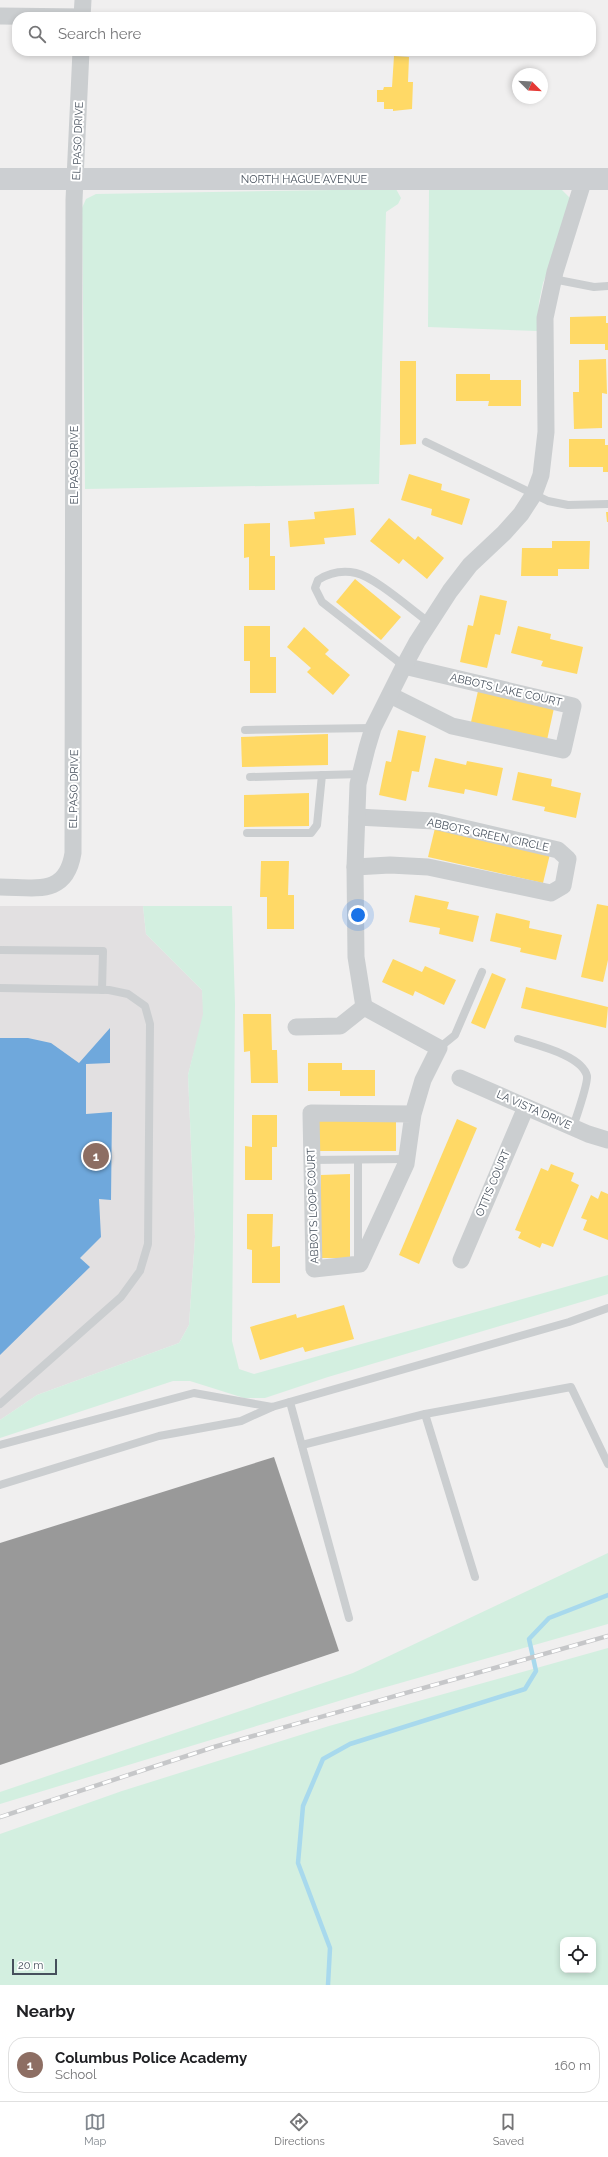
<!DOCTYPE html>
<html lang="en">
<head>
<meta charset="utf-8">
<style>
  body { margin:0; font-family:Raleway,sans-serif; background:#f6f6f6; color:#202124 }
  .controls { position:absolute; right:12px; bottom:12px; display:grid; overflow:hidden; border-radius:8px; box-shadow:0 2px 6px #0003 }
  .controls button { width:36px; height:36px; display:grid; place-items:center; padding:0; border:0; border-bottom:1px solid #e0e0e0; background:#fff; color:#202124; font:20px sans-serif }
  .compass { position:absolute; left:512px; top:68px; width:36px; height:36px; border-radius:50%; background:#fff; box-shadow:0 2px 6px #0003; rotate:114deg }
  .scale { position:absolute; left:12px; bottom:10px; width:45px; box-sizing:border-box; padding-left:4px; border:2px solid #46505c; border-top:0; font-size:11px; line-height:14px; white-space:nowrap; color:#46505c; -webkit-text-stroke:3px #fff; paint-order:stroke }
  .you { position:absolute; left:358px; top:915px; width:14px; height:14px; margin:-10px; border:3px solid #fff; border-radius:50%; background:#1a73e8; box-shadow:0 0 0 6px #1a73e833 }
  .badge { display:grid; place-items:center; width:26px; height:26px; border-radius:50%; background:#82888f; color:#fff; font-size:13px; font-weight:700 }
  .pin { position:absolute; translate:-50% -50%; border:2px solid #fff; box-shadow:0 1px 4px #0006 }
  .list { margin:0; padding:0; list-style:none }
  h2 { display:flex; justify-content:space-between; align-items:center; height:52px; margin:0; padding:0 16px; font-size:17px }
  h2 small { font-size:13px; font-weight:400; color:#757577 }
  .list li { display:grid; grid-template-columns:26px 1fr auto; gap:12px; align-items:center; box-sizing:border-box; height:56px; margin:0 8px 8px; padding:0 8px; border:1px solid #e0e0e0; border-radius:16px }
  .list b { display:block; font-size:15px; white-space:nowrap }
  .list p { margin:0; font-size:13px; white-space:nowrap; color:#757577 }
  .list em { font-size:13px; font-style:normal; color:#757577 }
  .icon { flex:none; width:22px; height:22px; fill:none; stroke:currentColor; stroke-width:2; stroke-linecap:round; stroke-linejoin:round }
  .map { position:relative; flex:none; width:608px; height:1985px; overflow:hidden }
  .search { position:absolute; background:#fff; box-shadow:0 2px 6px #0003; left:12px; right:12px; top:12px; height:44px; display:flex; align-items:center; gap:10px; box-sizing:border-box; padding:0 14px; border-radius:16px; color:#757577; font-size:15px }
  .sheet { height:116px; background:#fff }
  nav { display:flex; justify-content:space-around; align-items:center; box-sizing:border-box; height:56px; border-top:1px solid #e0e0e0; background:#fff; font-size:11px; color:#757577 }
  nav a { display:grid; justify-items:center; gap:2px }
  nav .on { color:#82888f }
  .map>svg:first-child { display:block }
</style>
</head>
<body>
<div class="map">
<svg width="608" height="1985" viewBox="0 0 608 1985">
  <rect width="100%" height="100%" fill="#f0efef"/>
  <polygon fill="#e2e0e1" points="0,906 143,906 146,934 202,990 204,1014 188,1075 195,1237 189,1325 179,1343 37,1395 0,1420"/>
  <g fill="#d3efe0" fill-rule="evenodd">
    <polygon points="396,189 401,198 398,204 386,212 379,484 85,489 82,208 86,199 96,194"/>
    <polygon points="429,189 561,189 572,200 572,208 543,283 539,302 537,331 428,327"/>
    <polygon points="143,906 232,906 235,1004 232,1341 239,1369 254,1374 608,1275 608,1294 328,1377 265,1398 244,1398 190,1381 173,1381 0,1438 0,1420 37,1395 179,1343 189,1325 195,1237 188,1075 203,1014 202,990 146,934"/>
    <polygon points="608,1553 608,1624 365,1693 0,1804 0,1792 353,1673"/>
    <path d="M608 1648V1985H0V1834L122 1791 329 1726ZM563 1940H593V1970H563Z"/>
  </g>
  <g fill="#ffd966">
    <polygon points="394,56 409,57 408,82 413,82 412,109 393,111 393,109 384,109 384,102 377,102 377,90 383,90 384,87 392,87"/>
    <polygon points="606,316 606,323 608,323 608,350 605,350 605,344 570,344 570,317"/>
    <polygon points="606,359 607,394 602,393 602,428 574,429 573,392 579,392 579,360"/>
    <polygon points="400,361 416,361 416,444 400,445"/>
    <polygon points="456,374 490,374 490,380 521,380 521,406 488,406 489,401 456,401"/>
    <polygon points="569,439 605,439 605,445 608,445 608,472 603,472 603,467 569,467"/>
    <polygon points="409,474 442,484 441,490 470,499 462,525 431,515 432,509 401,500"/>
    <polygon points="354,508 356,535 324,538 325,544 290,547 288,521 315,519 314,512"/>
    <polygon points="606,512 608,512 608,522 607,522"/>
    <polygon points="389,518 415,540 418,536 444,558 427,579 403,559 399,564 370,541"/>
    <polygon points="270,523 270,556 275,556 275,590 249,590 249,557 244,558 244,524"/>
    <polygon points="552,541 590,541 589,569 558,569 558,576 521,576 522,548 552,548"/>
    <polygon points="355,579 401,617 381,640 336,602"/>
    <polygon points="480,595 507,601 500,635 495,634 487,668 460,662 468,625 473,626"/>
    <polygon points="244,626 270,626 270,657 276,657 276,693 250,693 250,661 244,661"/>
    <polygon points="518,626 551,634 550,639 583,647 577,674 541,666 543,661 511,653"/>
    <polygon points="304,627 329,650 325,654 350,675 333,695 307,672 311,668 287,647"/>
    <polygon points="478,691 554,708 547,740 471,722"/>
    <polygon points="398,730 426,736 419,772 412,771 406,801 379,795 386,761 391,762"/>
    <polygon points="328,734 328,765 242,767 241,737"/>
    <polygon points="435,758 466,765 467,761 503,768 497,796 465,789 464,794 428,787"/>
    <polygon points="518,772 552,779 551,786 581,793 576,818 544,811 545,807 512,800"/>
    <polygon points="309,793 309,826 244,827 244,795"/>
    <polygon points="435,828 550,854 543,883 428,857"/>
    <polygon points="261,861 289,861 288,895 294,895 294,929 267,929 267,897 260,897"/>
    <polygon points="415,895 449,902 447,909 479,916 473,942 439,934 440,928 409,922"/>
    <polygon points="597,904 608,906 608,960 603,982 581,977"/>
    <polygon points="496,913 530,921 529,928 562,935 556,960 520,952 521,948 490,941"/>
    <polygon points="393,959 422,972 425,966 456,980 444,1005 415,991 413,996 382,982"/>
    <polygon points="492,973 506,979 485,1029 471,1023"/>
    <polygon points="526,987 608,1007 606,1028 521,1008"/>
    <polygon points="243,1014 271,1014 272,1050 277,1050 278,1083 251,1083 250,1051 244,1052"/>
    <polygon points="308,1063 342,1063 342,1070 375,1070 375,1096 340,1096 340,1091 308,1091"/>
    <polygon points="252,1115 277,1115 277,1147 272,1147 272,1180 245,1180 245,1146 252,1147"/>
    <polygon points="457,1119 477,1128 419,1264 399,1255"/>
    <rect x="316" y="1120" width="80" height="31"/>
    <polygon points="551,1164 574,1173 571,1181 579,1185 553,1247 542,1243 540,1248 518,1238 521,1232 515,1230 541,1168 548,1171"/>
    <polygon points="350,1174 350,1258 321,1258 321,1175"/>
    <polygon points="601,1191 608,1194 608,1240 583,1230 587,1220 581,1218 591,1195 598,1199"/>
    <polygon points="247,1214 273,1214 272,1247 280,1246 280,1283 252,1283 252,1250 247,1249"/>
    <polygon points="344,1305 354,1339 305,1352 303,1347 260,1360 250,1327 296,1314 297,1318"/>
  </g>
  <polygon fill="#6fa8dc" points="110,1028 110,1063 86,1064 86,1114 112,1112 111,1200 99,1199 101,1237 80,1258 90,1267 0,1355 0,1038 28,1038 51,1043 79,1063"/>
  <polygon fill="#999" points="274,1457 339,1651 0,1765 0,1543"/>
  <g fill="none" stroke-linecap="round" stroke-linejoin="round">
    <polyline stroke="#a8d9ed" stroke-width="4.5" points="328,1985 330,1948 298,1863 303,1806 323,1759 350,1744 525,1689 536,1671 529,1639 549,1618 608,1595"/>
    <g stroke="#cbced0" stroke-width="8">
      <polyline points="553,279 594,287 608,286"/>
      <polyline points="426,442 548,501 568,505 608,504"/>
      <path d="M404 666 322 602 315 588 318 580C329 573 342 570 356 573 375 577 413 611 430 623"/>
      <polyline points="245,730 373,728"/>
      <polyline points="250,777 361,774"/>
      <polyline points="247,833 311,833 317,825 322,775"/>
      <polyline points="0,950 103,951 102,990"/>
      <polyline points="0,988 109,990 128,994 145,1006 150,1024 148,1244 140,1271 121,1297 0,1404"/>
      <path d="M518 1039C536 1045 582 1055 587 1076 588 1084 576 1118 573 1127"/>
      <polyline points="439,1048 455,1035 482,972"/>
      <polyline points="311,1160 406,1159"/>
      <polyline points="358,1259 358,1160"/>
      <polyline points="290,1402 349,1618"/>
      <polyline points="425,1414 475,1577"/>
      <polyline points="0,1445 194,1393 272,1407 569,1322 608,1308"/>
      <polyline points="302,1445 425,1414 571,1387 608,1464"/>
      <polyline points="0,1485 159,1436 241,1421 272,1407"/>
    </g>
    <g stroke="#cbced0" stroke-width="17">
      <polyline points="0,16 83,17"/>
      <polyline points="82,17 83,0"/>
      <polyline points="390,695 452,726 563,750 573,706 404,666"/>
      <polyline points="355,867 390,865 428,867 551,893 563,886 568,859 558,850 434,821 357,817"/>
      <path d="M0 887C35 887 66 897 73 853L74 200 81 51"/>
      <polyline points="364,1007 356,957 355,867 358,784 367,748 373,728 404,666 417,642 450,591 470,565 504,533 521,514 534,494 541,475 546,432 545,318 555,272 584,179"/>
      <polyline points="364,1007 439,1048 423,1080 413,1114 406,1164 360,1264 314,1269 311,1113 413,1114"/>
      <polyline points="296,1027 340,1026 364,1007"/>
      <polyline points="460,1078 588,1134 608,1140"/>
      <polyline points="461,1260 526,1107"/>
    </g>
    <polyline stroke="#cccfd2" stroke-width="22" points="0,179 608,179"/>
    <g stroke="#c6c7c9" stroke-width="4.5">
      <polyline id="rail" points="0,1817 214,1747 608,1636"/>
    </g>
    <use href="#rail" stroke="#fff" stroke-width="3" stroke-dasharray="9" stroke-linecap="butt"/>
  </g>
  <g text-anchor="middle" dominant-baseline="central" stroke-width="4" stroke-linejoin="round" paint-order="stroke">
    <g font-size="11" fill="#46505c" stroke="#fff">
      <text transform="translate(78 141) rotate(-88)">EL PASO DRIVE</text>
      <text x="304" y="179">NORTH HAGUE AVENUE</text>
      <text transform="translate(74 465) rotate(-90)">EL PASO DRIVE</text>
      <text transform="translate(506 690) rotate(13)">ABBOTS LAKE COURT</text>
      <text transform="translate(74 789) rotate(-89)">EL PASO DRIVE</text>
      <text transform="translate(488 835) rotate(12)">ABBOTS GREEN CIRCLE</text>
      <text transform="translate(534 1110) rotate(24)">LA VISTA DRIVE</text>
      <text transform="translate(493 1183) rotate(-67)">OTTIS COURT</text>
      <text transform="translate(313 1206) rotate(-92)">ABBOTS LOOP COURT</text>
    </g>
  </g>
</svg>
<div class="controls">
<button><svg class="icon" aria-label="locate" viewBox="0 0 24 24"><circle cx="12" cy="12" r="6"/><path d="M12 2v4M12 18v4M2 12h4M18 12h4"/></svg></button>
</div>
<svg class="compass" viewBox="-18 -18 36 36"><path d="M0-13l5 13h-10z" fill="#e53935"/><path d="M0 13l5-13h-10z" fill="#757577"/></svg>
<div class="scale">20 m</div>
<div class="you"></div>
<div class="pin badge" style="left:96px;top:1156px;background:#8d6e63">1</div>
<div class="search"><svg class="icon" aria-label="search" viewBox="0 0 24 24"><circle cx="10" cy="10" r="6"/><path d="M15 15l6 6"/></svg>Search here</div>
</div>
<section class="sheet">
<h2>Nearby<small></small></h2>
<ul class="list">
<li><span class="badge" style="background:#8d6e63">1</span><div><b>Columbus Police Academy</b><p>School</p></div><em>160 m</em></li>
</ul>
</section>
<nav>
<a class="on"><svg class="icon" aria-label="map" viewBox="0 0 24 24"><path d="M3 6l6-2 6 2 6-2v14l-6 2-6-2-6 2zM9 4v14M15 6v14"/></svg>Map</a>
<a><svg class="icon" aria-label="directions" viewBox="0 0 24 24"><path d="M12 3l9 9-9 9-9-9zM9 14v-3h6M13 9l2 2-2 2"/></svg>Directions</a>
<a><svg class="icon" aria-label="saved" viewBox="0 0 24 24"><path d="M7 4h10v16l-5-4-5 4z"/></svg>Saved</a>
</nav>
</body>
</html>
